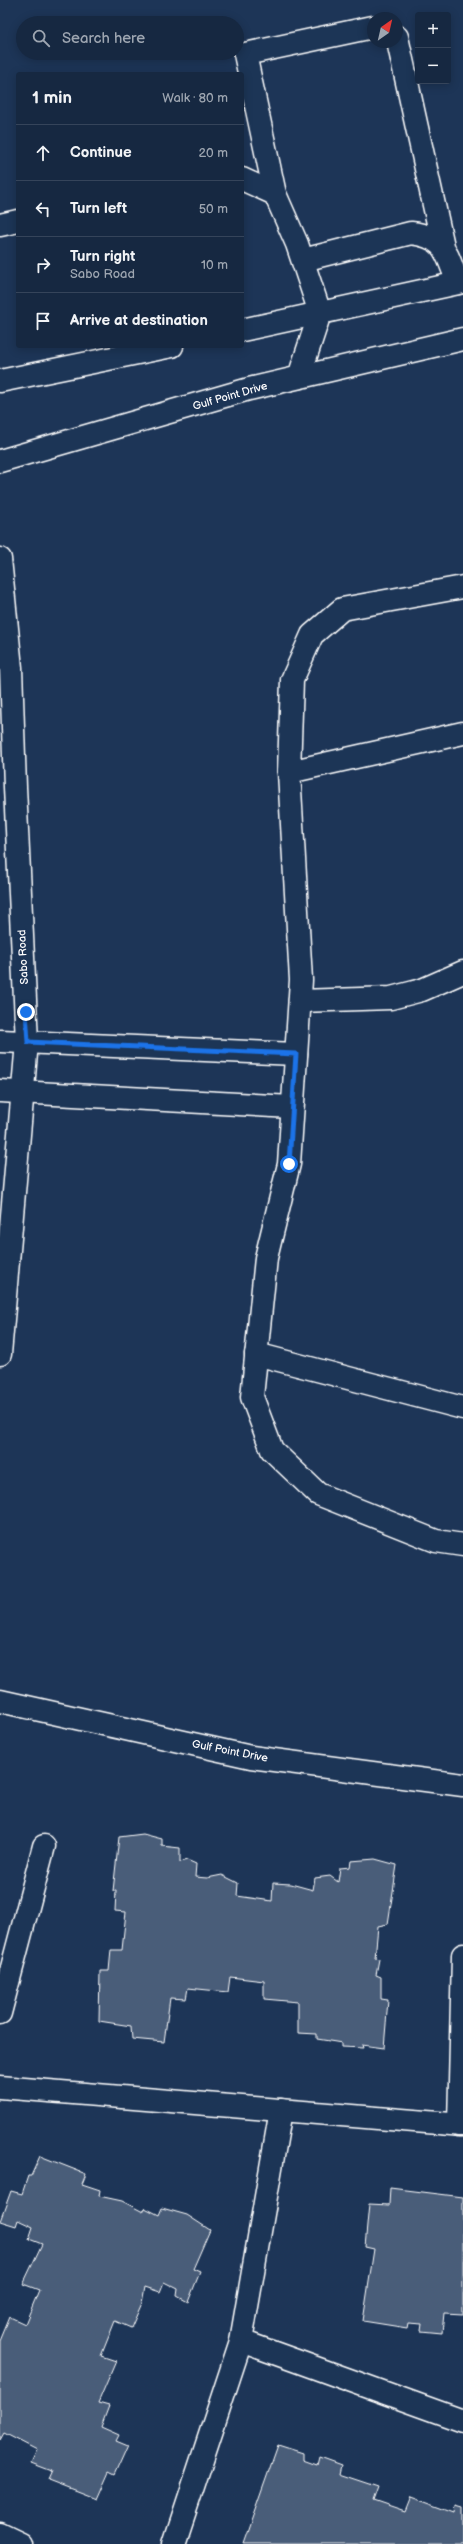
<!DOCTYPE html>
<html lang="en">
<head>
<meta charset="utf-8">
<style>
  body { margin:0; font-family:"Balsamiq Sans",sans-serif; background:#23344c; color:#f1f3f6 }
  .controls { position:absolute; right:12px; top:12px; display:grid; overflow:hidden; border-radius:4px; box-shadow:0 2px 10px #0003 }
  .controls button { width:36px; height:36px; display:grid; place-items:center; padding:0; border:0; border-bottom:1px solid #35445a; background:#162841; color:#f1f3f6; font:20px sans-serif }
  .compass { position:absolute; left:367px; top:12px; width:36px; height:36px; border-radius:50%; background:#162841; box-shadow:0 2px 10px #0003; rotate:34deg }
  .stop { position:absolute; width:12px; height:12px; margin:-9px; border:3px solid #1a73e8; border-radius:50%; background:#fff }
  .stop.end { background:#1a73e8; border-color:#fff; box-shadow:0 1px 4px #0008 }
  .list { margin:0; padding:0; list-style:none }
  h2 { display:flex; justify-content:space-between; align-items:center; height:52px; margin:0; padding:0 16px; font-size:17px }
  h2 small { font-size:13px; font-weight:400; color:#9ea6b1 }
  .list li { display:grid; grid-template-columns:26px 1fr auto; gap:12px; align-items:center; box-sizing:border-box; height:56px; padding:0 16px; border-top:1px solid #35445a }
  .list b { display:block; font-size:15px; white-space:nowrap }
  .list p { margin:0; font-size:13px; white-space:nowrap; color:#9ea6b1 }
  .list em { font-size:13px; font-style:normal; color:#9ea6b1 }
  .icon { flex:none; width:22px; height:22px; fill:none; stroke:currentColor; stroke-width:2; stroke-linecap:round; stroke-linejoin:round }
  .map { position:relative; flex:none; width:463px; height:2544px; overflow:hidden }
  .search { position:absolute; background:#162841; box-shadow:0 2px 10px #0003; left:16px; top:16px; width:228px; height:44px; display:flex; align-items:center; gap:10px; box-sizing:border-box; padding:0 14px; border-radius:22px; color:#9ea6b1; font-size:15px }
  .panel { position:absolute; background:#162841; box-shadow:0 2px 10px #0003; left:16px; top:72px; width:228px; height:276px; border-radius:4px }
  .map>svg:first-child { display:block }
</style>
</head>
<body>
<div class="map">
<svg width="463" height="2544" viewBox="0 0 463 2544">
  <rect width="100%" height="100%" fill="#1d3557"/>
  <filter id="ink" filterUnits="userSpaceOnUse"><feTurbulence type="fractalNoise" baseFrequency=".025" numOctaves="2"/><feDisplacementMap in="SourceGraphic" scale="8" xChannelSelector="R" yChannelSelector="G"/><feConvolveMatrix kernelMatrix="1 2 1 2 8 2 1 2 1" color-interpolation-filters="sRGB"/></filter>
  <g filter="url(#ink)">
    <g fill="#4a5d79" stroke="#fff">
      <polygon points="143,1834 162,1839 162,1846 180,1848 180,1862 187,1860 196,1864 195,1877 207,1878 222,1875 238,1883 237,1896 272,1901 273,1883 291,1884 313,1890 315,1878 330,1876 338,1882 340,1868 350,1867 351,1861 375,1859 397,1865 388,1924 378,1926 375,1958 379,1959 376,1975 381,1977 381,1999 388,2000 384,2048 362,2045 363,2048 342,2047 342,2043 317,2039 317,2034 298,2033 298,2002 264,1999 264,1981 230,1977 228,1992 188,1988 186,1999 170,1998 164,2042 132,2039 131,2026 99,2021 100,1971 109,1971 111,1950 122,1950 126,1912 115,1911 116,1891 113,1891 119,1837"/>
      <polygon points="40,2156 86,2174 82,2184 100,2190 99,2196 122,2201 143,2212 145,2208 159,2215 162,2208 187,2215 210,2230 193,2269 200,2272 188,2302 177,2296 178,2289 164,2282 160,2292 145,2287 142,2303 131,2328 115,2321 101,2356 116,2361 98,2403 109,2406 101,2427 119,2435 116,2441 128,2446 115,2475 109,2472 97,2499 48,2480 52,2471 31,2463 37,2450 4,2433 0,2440 0,2341 10,2317 25,2324 39,2290 23,2284 42,2244 29,2239 33,2227 18,2220 16,2226 0,2221 11,2191 22,2194 28,2176 31,2176"/>
      <polygon points="390,2188 463,2197 463,2314 444,2313 442,2333 421,2331 422,2324 408,2323 407,2328 363,2321 374,2249 365,2247 369,2204 389,2205"/>
      <polygon points="278,2445 303,2453 303,2460 317,2465 319,2457 341,2465 339,2474 378,2487 373,2501 405,2512 411,2497 455,2513 456,2506 463,2508 463,2544 243,2544"/>
    </g>
    <g fill="none" stroke-linecap="round" stroke-linejoin="round">
      <g stroke="#fff" stroke-width="25">
        <g id="minor">
          <polyline points="397,37 443,246"/>
          <polyline points="242,179 275,194 297,244 320,313 299,377"/>
          <polyline points="275,194 245,54 373,27"/>
          <polyline points="0,225 18,221"/>
          <path d="M303 260 411 233C446 237 446 253 458 283"/>
          <polyline points="242,330 463,282"/>
          <polyline points="0,381 172,346"/>
          <polyline points="0,461 249,389 463,339"/>
          <polyline points="0,559 11,668 15,787 27,1042 0,1354"/>
          <polyline points="463,587 342,609 312,635 292,680 289,772 301,980 289,1164 266,1258 252,1397 272,1450 318,1494 436,1541 463,1545"/>
          <polyline points="289,772 463,733"/>
          <polyline points="300,1001 391,998 422,990 463,972"/>
          <polyline points="0,1041 296,1054"/>
          <polyline points="0,1091 292,1107"/>
          <polyline points="256,1354 463,1408"/>
          <polyline points="0,1701 251,1757 463,1785"/>
          <polyline points="0,2013 44,1846"/>
          <polyline points="0,2087 463,2125"/>
          <polyline points="459,2125 463,1955"/>
          <polyline points="241,2341 463,2421"/>
          <polyline points="0,2534 21,2544"/>
          <polyline points="174,2544 241,2341 281,2110"/>
        </g>
      </g>
      <use href="#minor" stroke="#1d3557" stroke-width="22"/>
    </g>
  </g>
  <g fill="none" stroke-linecap="round" stroke-linejoin="round" filter="url(#ink)">
    <polyline stroke="#1a73e8" stroke-width="5" points="26,1012 28,1042 296,1054 289,1164"/>
  </g>
  <g text-anchor="middle" dominant-baseline="central" stroke-width="3" stroke-linejoin="round" paint-order="stroke">
    <g font-size="11" fill="#fff" stroke="#1d3557">
      <text transform="translate(230 396) rotate(-16)">Gulf Point Drive</text>
      <text transform="translate(23 957) rotate(-93)">Sabo Road</text>
      <text transform="translate(230 1751) rotate(11)">Gulf Point Drive</text>
    </g>
  </g>
</svg>
<div class="controls">
<button>+</button>
<button>−</button>
</div>
<svg class="compass" viewBox="-18 -18 36 36"><path d="M0-13l5 13h-10z" fill="#e53935"/><path d="M0 13l5-13h-10z" fill="#9ea6b1"/></svg>
<div class="stop" style="left:289px;top:1164px"></div>
<div class="stop end" style="left:26px;top:1012px"></div>
<div class="search"><svg class="icon" aria-label="search" viewBox="0 0 24 24"><circle cx="10" cy="10" r="6"/><path d="M15 15l6 6"/></svg>Search here</div>
<section class="panel">
<h2>1 min<small>Walk · 80 m</small></h2>
<ul class="list">
<li><svg class="icon" aria-label="ahead" viewBox="0 0 24 24"><path d="M12 20V5M6 11l6-6 6 6"/></svg><div><b>Continue</b></div><em>20 m</em></li>
<li><svg class="icon" aria-label="left" viewBox="0 0 24 24"><path d="M17 20v-9H6M10 6l-5 5 5 5"/></svg><div><b>Turn left</b></div><em>50 m</em></li>
<li><svg class="icon" aria-label="right" viewBox="0 0 24 24"><path d="M7 20v-9h11M14 6l5 5-5 5"/></svg><div><b>Turn right</b><p>Sabo Road</p></div><em>10 m</em></li>
<li><svg class="icon" aria-label="arrive" viewBox="0 0 24 24"><path d="M6 21V4h12l-3 4 3 4H6"/></svg><div><b>Arrive at destination</b></div></li>
</ul>
</section>
</div>
</body>
</html>
